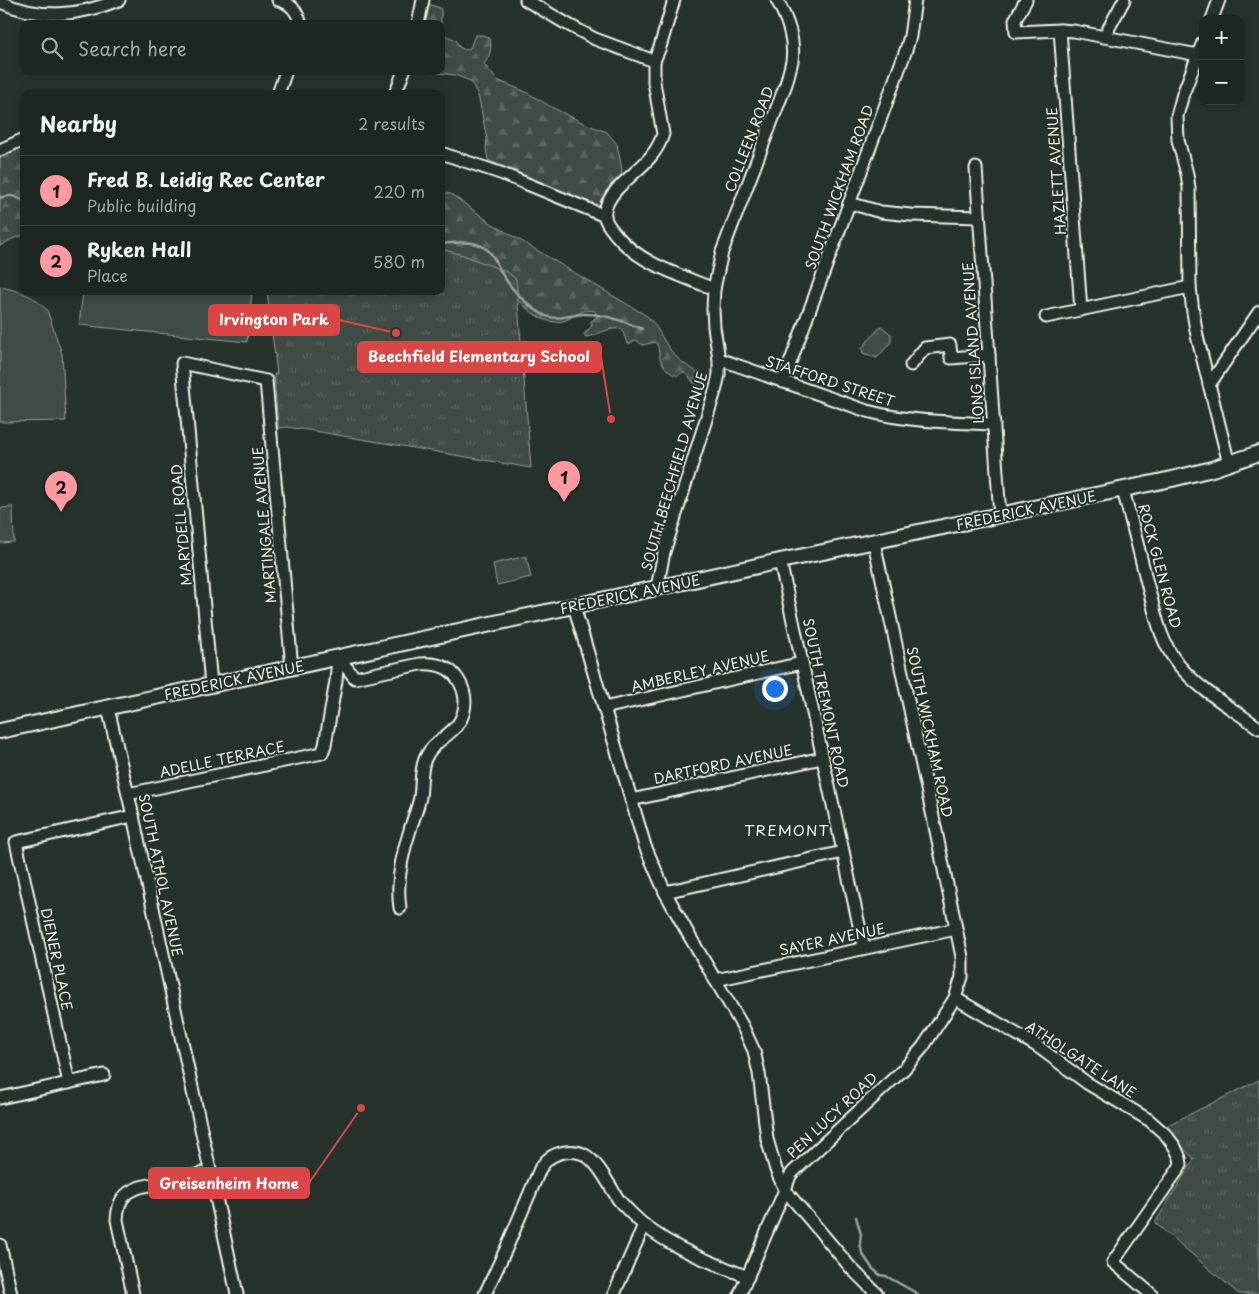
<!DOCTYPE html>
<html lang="en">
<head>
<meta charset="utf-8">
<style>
  body { margin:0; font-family:"Playpen Sans",sans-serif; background:#252e2a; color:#f1f3f6 }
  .controls { position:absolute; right:15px; top:15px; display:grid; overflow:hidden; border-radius:10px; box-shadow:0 2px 8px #0003 }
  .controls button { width:45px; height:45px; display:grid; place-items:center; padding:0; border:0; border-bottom:1px solid #3a4340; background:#1c2622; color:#f1f3f6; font:25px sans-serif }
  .you { position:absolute; left:774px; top:688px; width:18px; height:18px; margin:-12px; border:4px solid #fff; border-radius:50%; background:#1a73e8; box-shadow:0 0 0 8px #1a73e833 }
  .badge { display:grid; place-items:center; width:32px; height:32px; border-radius:50%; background:#ff9aa2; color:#111; font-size:16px; font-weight:700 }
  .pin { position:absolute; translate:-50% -41px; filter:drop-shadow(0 1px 2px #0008) }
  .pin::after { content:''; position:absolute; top:26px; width:18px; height:15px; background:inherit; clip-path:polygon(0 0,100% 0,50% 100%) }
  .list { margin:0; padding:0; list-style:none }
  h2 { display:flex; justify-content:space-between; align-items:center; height:65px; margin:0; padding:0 20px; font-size:21px }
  h2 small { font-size:16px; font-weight:400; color:#a0a5a5 }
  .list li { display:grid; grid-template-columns:32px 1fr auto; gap:15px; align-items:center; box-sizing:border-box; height:70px; padding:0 20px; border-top:1px solid #3a4340 }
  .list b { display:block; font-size:19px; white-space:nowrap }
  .list p { margin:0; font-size:16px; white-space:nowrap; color:#a0a5a5 }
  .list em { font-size:16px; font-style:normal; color:#a0a5a5 }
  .icon { flex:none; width:28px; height:28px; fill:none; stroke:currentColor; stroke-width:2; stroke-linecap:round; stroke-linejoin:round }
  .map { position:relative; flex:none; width:1259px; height:1294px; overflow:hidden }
  .search { position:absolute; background:#1c2622; box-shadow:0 2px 8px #0003; left:20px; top:20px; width:425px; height:55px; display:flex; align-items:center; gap:12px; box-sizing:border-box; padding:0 18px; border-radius:10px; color:#a0a5a5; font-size:19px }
  .panel { position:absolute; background:#1c2622; box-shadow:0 2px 8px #0003; left:20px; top:90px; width:425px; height:205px; border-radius:10px }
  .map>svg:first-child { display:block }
</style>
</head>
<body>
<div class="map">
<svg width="1259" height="1294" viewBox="0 0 1259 1294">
  <defs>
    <pattern id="forest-firs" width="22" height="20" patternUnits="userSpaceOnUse" patternTransform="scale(1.25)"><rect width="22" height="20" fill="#414b45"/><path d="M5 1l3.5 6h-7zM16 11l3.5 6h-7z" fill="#5d6560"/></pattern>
    <pattern id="park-tufts" width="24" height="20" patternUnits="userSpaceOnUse" patternTransform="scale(1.25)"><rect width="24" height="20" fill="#414b45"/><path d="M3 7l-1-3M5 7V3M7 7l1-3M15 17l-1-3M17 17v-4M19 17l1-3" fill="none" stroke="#5d6560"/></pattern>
  </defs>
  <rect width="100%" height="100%" fill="#26332d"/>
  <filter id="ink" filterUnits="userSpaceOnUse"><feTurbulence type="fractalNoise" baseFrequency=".02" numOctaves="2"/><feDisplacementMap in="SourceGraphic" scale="10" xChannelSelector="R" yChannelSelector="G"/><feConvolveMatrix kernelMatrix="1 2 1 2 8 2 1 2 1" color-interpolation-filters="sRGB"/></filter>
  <g filter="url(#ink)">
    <g fill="#414b45" stroke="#9a9e96">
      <polygon points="0,286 23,293 35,299 47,310 62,354 66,421 0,422"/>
      <polygon points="83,291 252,291 247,342 79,325"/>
      <polygon points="13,507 14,542 0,543 0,508"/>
      <polygon points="526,556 531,577 497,585 493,564"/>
    </g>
    <g fill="url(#forest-firs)" stroke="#9a9e96">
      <polygon points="428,4 440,8 441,11 441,24 423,24"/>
      <path d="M441 29 444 35 456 40 459 47 465 50 470 48 475 35H483L490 39C492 49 490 56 484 64L497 80 526 92 553 108 588 125 607 132 617 144 622 170 621 175 612 189 599 205 594 206 488 160 486 149 487 139 479 99 476 91 470 81 455 75 423 71H441Z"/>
      <polygon points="24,145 24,235 12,239 0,246 0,156"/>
      <path d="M441 192 451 194 491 223 647 316C658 326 662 340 672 352 681 364 695 370 707 378L703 391C694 387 691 376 683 372 681 373 678 376 676 375 670 375 664 366 661 361 658 355 660 347 655 342L643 345 636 340 629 344 627 343 622 329C608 327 598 335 586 337L584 334 592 326 591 321 597 317 595 311C582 308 577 315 566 320 538 331 513 293 496 274L441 269Z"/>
    </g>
    <g fill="url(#park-tufts)" stroke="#9a9e96">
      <polygon points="441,249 463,255 507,272 516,279 531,468 314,431 287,427 278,428 274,374 277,374 267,291 441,291"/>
      <polygon points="881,326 891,334 891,342 877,358 863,353 862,348"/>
      <polygon points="1259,1080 1259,1294 1239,1294 1155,1223 1194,1159 1164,1127"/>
    </g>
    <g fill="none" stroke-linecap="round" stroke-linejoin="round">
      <g stroke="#9fa39b" stroke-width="2.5">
        <path d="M0 198C10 194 15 196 24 201"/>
        <path d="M441 244C452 243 465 241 476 244 494 249 495 263 504 277 513 291 528 306 542 314 555 322 569 315 583 314 603 313 624 321 642 329"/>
        <polyline points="856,1217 861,1234 860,1243 862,1253 872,1268 880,1275 886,1276 918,1294"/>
      </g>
      <g stroke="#f4f1e8" stroke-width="15">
        <g id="minor">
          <path d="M278 0C291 3 297 11 301 24"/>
          <polyline points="526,0 567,24 595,39 654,61"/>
          <path d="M674 0 660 47 654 61V82L663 134C656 159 633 172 617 189 611 196 603 207 605 217 606 224 613 231 617 236 642 265 680 275 714 289"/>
          <polyline points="1026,0 1015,20 1016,32 1060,30 1074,31 1198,55"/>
          <path d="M0 2C41 20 78 16 119 0"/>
          <polyline points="1212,19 1219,0"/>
          <polyline points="418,24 423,0"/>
          <polyline points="1060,30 1081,310"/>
          <polyline points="1104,37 1124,0"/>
          <polyline points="1203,42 1183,94 1177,116 1178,140 1187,174 1189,188 1190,287 1193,312 1197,336 1229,464"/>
          <polyline points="278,94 286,71"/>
          <polyline points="395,94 404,71"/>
          <polyline points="0,150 24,139"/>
          <polyline points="441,153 503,174 605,216"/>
          <polyline points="976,168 1000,516"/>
          <polyline points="849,203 881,212 911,215 979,217"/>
          <polyline points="1046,317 1190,287"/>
          <path d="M719 359 867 411C908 422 951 422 994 424"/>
          <polyline points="911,365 925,348 950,345 951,358 989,355"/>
          <polyline points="783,382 906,50 910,36 915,0"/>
          <polyline points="1209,385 1259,312"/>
          <path d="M1123 490C1131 520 1139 549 1146 579 1154 607 1159 641 1178 664 1200 691 1232 708 1259 728"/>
          <polyline points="780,561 864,948"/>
          <path d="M657 588 664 552 716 388 719 374V359L714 327 713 309 714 289 722 252 786 84C788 77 790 69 792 61 795 39 787 19 777 0"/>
          <polyline points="574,606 645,846 665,892 690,937 743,1027 754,1051 759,1073 767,1139 776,1170 785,1190 851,1268 877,1294"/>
          <path d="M338 657 355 678 420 664C434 663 448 665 457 678 462 685 465 693 465 702 464 735 435 735 425 759 420 771 422 784 420 797 418 808 413 819 410 830 402 854 396 882 400 908"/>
          <polyline points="211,685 182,363 266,381 292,668"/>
          <polyline points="108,708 133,816 237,1294"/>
          <polyline points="604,708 802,663"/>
          <polyline points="128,794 322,753 325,745 336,681 338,657"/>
          <polyline points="631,800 822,758"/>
          <polyline points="665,892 843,852"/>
          <polyline points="715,980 956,929"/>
          <polyline points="955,998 1037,1046 1087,1083 1149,1120 1166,1135 1175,1147 1180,1158 1181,1164 1177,1171 1113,1262 1151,1294"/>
          <polyline points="69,1083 16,842 133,816"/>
          <polyline points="0,1098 104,1075"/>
          <polyline points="0,1245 11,1294"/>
          <path d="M133 1294 117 1220C118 1201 123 1193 140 1187L210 1172"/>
          <path d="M485 1294 506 1249 540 1169C542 1166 544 1163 547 1160 556 1152 572 1149 583 1154 598 1161 609 1185 618 1199 622 1204 627 1209 631 1213 663 1246 706 1260 748 1277"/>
          <polyline points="614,1294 644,1225"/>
          <polyline points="740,1294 785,1190 790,1176 793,1172 904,1069 923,1047 955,998 962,977 962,957 936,831 874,542"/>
        </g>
      </g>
      <g stroke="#f4f1e8" stroke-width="18">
        <polyline id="major" points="0,731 780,561 1172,479 1212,469 1259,453"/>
      </g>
      <use href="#minor" stroke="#26332d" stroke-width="11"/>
      <use href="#major" stroke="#26332d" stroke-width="14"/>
    </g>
  </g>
  <g text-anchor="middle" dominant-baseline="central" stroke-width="4" stroke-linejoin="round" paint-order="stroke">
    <g font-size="14" fill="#f4f1e8" stroke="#26332d">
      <text transform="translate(749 139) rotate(-69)">COLLEEN ROAD</text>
      <text transform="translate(1056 171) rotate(-94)">HAZLETT AVENUE</text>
      <text transform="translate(839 187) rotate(-70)">SOUTH WICKHAM ROAD</text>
      <text transform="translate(973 343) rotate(-94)">LONG ISLAND AVENUE</text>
      <text transform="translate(830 381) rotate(18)">STAFFORD STREET</text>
      <text transform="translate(674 471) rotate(-74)">SOUTH BEECHFIELD AVENUE</text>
      <text transform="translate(1026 510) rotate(-12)">FREDERICK AVENUE</text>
      <text transform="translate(181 525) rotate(-95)">MARYDELL ROAD</text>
      <text transform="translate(264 525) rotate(-95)">MARTINGALE AVENUE</text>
      <text transform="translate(1160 566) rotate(75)">ROCK GLEN ROAD</text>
      <text transform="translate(630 594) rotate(-12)">FREDERICK AVENUE</text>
      <text transform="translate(700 671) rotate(-13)">AMBERLEY AVENUE</text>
      <text transform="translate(234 680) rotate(-12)">FREDERICK AVENUE</text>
      <text transform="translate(826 703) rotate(78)">SOUTH TREMONT ROAD</text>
      <text transform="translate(930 732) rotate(78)">SOUTH WICKHAM ROAD</text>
      <text transform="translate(222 759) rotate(-12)">ADELLE TERRACE</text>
      <text transform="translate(723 764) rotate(-12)">DARTFORD AVENUE</text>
      <text transform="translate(161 875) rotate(78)">SOUTH ATHOL AVENUE</text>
      <text transform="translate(832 939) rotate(-12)">SAYER AVENUE</text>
      <text transform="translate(57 959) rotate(78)">DIENER PLACE</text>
      <text transform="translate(1081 1059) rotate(33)">ATHOLGATE LANE</text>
      <text transform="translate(832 1115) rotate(-43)">PEN LUCY ROAD</text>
    </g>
    <g font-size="15" letter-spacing="1" fill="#f4f1e8" stroke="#26332d">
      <text x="787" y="829">TREMONT</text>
    </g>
  </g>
  <path fill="none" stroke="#da4645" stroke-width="2" d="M396 333L339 320M611 419L601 357M361 1108L309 1183"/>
  <g fill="#da4645" stroke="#26332d" stroke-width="2">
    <circle cx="396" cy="333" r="5"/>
    <circle cx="611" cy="419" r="5"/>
    <circle cx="361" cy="1108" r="5"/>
  </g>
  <g fill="#da4645" stroke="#da4645" stroke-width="2">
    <rect x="209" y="305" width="130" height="30" rx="5"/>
    <rect x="358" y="342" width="243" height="30" rx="5"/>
    <rect x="149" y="1168" width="160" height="30" rx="5"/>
  </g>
  <g font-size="15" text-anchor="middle" font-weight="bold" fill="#fff">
    <text x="274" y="325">Irvington Park</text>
    <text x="479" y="362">Beechfield Elementary School</text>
    <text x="229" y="1189">Greisenheim Home</text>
  </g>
</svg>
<div class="controls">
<button>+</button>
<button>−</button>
</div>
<div class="you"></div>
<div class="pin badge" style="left:564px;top:502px">1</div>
<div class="pin badge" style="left:61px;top:512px">2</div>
<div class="search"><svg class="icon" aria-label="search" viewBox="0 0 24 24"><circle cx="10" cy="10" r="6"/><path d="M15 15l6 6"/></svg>Search here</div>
<section class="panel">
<h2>Nearby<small>2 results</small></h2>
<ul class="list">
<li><span class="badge">1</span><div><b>Fred B. Leidig Rec Center</b><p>Public building</p></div><em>220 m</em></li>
<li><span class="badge">2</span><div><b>Ryken Hall</b><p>Place</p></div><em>580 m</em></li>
</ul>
</section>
</div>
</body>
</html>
